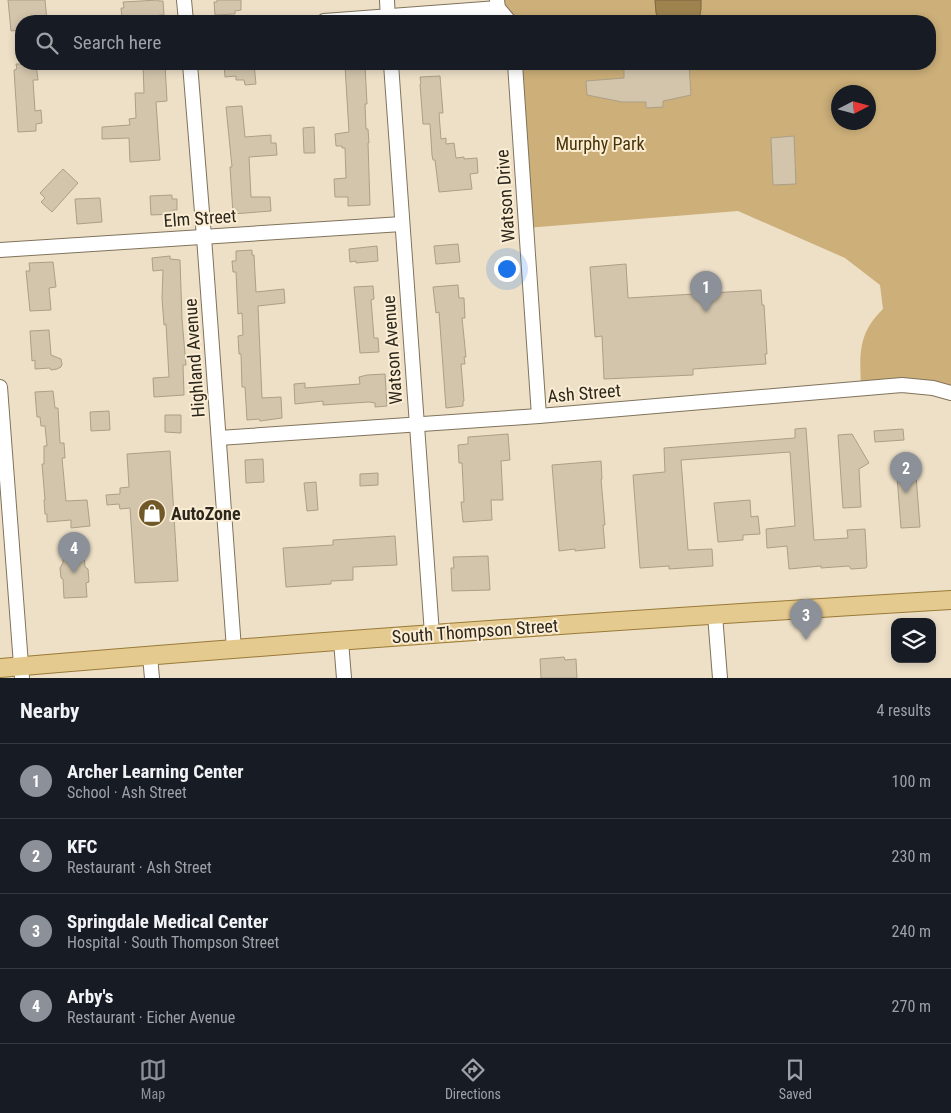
<!DOCTYPE html>
<html lang="en">
<head>
<meta charset="utf-8">
<style>
  body { margin:0; font-family:"Roboto Condensed",sans-serif; background:#20242c; color:#f1f3f6 }
  .controls { position:absolute; right:15px; bottom:15px; display:grid; overflow:hidden; border-radius:10px; box-shadow:0 2px 8px #0003 }
  .controls button { width:45px; height:45px; display:grid; place-items:center; padding:0; border:0; border-bottom:1px solid #363941; background:#171b24; color:#f1f3f6; font:25px sans-serif }
  .compass { position:absolute; left:831px; top:85px; width:45px; height:45px; border-radius:50%; background:#171b24; box-shadow:0 2px 8px #0003; rotate:84deg }
  .you { position:absolute; left:506px; top:268px; width:18px; height:18px; margin:-12px; border:4px solid #fff; border-radius:50%; background:#1a73e8; box-shadow:0 0 0 8px #1a73e833 }
  .badge { display:grid; place-items:center; width:32px; height:32px; border-radius:50%; background:#8c9099; color:#fff; font-size:16px; font-weight:700 }
  .pin { position:absolute; translate:-50% -41px; filter:drop-shadow(0 1px 2px #0008) }
  .pin::after { content:''; position:absolute; top:26px; width:18px; height:15px; background:inherit; clip-path:polygon(0 0,100% 0,50% 100%) }
  .list { margin:0; padding:0; list-style:none }
  h2 { display:flex; justify-content:space-between; align-items:center; height:65px; margin:0; padding:0 20px; font-size:21px }
  h2 small { font-size:16px; font-weight:400; color:#9ea1a6 }
  .list li { display:grid; grid-template-columns:32px 1fr auto; gap:15px; align-items:center; box-sizing:border-box; height:75px; padding:0 20px; border-top:1px solid #363941 }
  .list b { display:block; font-size:19px; white-space:nowrap }
  .list p { margin:0; font-size:16px; white-space:nowrap; color:#9ea1a6 }
  .list em { font-size:16px; font-style:normal; color:#9ea1a6 }
  .icon { flex:none; width:28px; height:28px; fill:none; stroke:currentColor; stroke-width:2; stroke-linecap:round; stroke-linejoin:round }
  .map { position:relative; flex:none; width:951px; height:678px; overflow:hidden }
  .search { position:absolute; background:#171b24; box-shadow:0 2px 8px #0003; left:15px; right:15px; top:15px; height:55px; display:flex; align-items:center; gap:12px; box-sizing:border-box; padding:0 18px; border-radius:20px; color:#9ea1a6; font-size:19px }
  .sheet { height:365px; background:#171b24 }
  nav { display:flex; justify-content:space-around; align-items:center; box-sizing:border-box; height:70px; border-top:1px solid #363941; background:#171b24; font-size:14px; color:#9ea1a6 }
  nav a { display:grid; justify-items:center; gap:2px }
  nav .on { color:#8c9099 }
  .map>svg:first-child { display:block }
</style>
</head>
<body>
<div class="map">
<svg width="951" height="678" viewBox="0 0 951 678">
  <rect width="100%" height="100%" fill="#eee0c7"/>
  <path fill="#ccaf79" fill-rule="evenodd" d="M497 0H951V393L861 389C860 355 857 334 883 309L880 285 845 258 738 211 526 228 515 64H930V21H509ZM838 92H868V122H838Z"/>
  <polygon fill="#9e834e" stroke="#7c673f" points="655,0 701,0 701,9 699,21 659,21 656,13"/>
  <g fill="#d3c5ac" stroke="#ac9f87">
    <polygon points="8,0 45,0 47,21 21,21 21,30 11,31"/>
    <polygon points="158,0 158,1 163,1 164,15 159,15 159,17 122,19 121,8 124,8 123,2"/>
    <polygon points="217,0 241,0 241,10 235,11 235,14 215,15 214,2 217,2"/>
    <polygon points="16,64 36,64 38,80 33,80 35,111 41,110 42,123 36,124 36,131 18,132 14,70 17,69"/>
    <polygon points="143,64 165,64 167,101 156,102 160,160 130,162 129,138 102,139 102,127 130,125 129,119 136,118 135,93 144,93"/>
    <polygon points="224,64 254,64 256,84 245,85 244,80 236,80 236,76 225,77"/>
    <polygon points="689,64 691,95 663,101 663,107 646,108 646,102 622,102 587,95 586,81 624,78 624,69"/>
    <polygon points="365,65 367,104 365,104 366,129 368,129 369,143 368,143 370,205 348,206 348,197 335,197 334,179 346,178 345,148 342,148 342,146 336,146 335,134 349,132 345,66"/>
    <polygon points="440,76 443,113 439,113 441,139 446,138 446,144 454,143 456,158 464,157 464,159 477,158 478,173 470,174 472,189 439,192 435,160 433,160 432,155 430,124 423,124 420,84 421,83 420,77"/>
    <polygon points="242,106 245,137 271,135 271,143 276,143 277,155 249,157 251,197 270,197 271,211 233,214 230,167 232,167 226,107"/>
    <polygon points="314,127 315,153 304,153 303,128"/>
    <polygon points="794,136 796,184 773,185 771,138"/>
    <polygon points="63,169 78,183 52,212 41,202 45,198 40,193"/>
    <polygon points="172,195 172,199 177,199 177,210 173,210 173,214 151,215 150,196"/>
    <polygon points="100,198 102,222 77,224 75,199"/>
    <polygon points="458,244 460,262 436,264 434,246"/>
    <polygon points="377,246 378,261 356,263 356,261 350,262 349,249"/>
    <polygon points="252,250 252,255 254,255 256,292 284,289 285,303 258,306 262,398 281,397 282,418 260,421 259,419 247,420 245,387 242,387 241,354 239,354 238,336 243,335 242,313 238,314 236,272 233,272 232,261 236,261 236,251"/>
    <polygon points="170,256 170,259 180,260 182,319 186,365 183,365 184,395 154,397 153,378 169,377 166,324 164,325 162,298 163,270 153,271 152,258"/>
    <polygon points="53,262 56,287 49,288 51,310 30,311 26,271 30,271 29,263"/>
    <polygon points="626,264 628,298 761,290 762,305 764,305 767,354 765,354 766,364 693,369 693,375 604,379 602,336 595,337 590,267"/>
    <polygon points="458,285 459,298 464,298 465,318 462,318 466,357 464,357 465,364 461,364 464,401 463,401 463,406 446,408 439,312 436,313 433,287"/>
    <polygon points="373,286 374,299 371,300 373,325 374,338 378,338 379,352 360,353 354,287"/>
    <polygon points="49,330 51,355 61,359 62,364 61,367 57,369 51,370 50,368 35,369 35,360 32,361 30,331"/>
    <polygon points="385,374 387,406 375,407 375,403 369,402 323,405 323,401 295,404 294,384 305,383 305,388 360,384 359,377 367,375"/>
    <polygon points="53,391 55,408 58,408 60,443 64,443 65,458 62,458 66,501 87,500 90,526 71,528 71,520 47,522 47,514 45,514 44,500 45,500 42,464 44,464 44,446 47,446 45,426 41,426 40,417 37,417 35,392"/>
    <polygon points="109,411 110,430 91,431 90,412"/>
    <polygon points="165,415 181,415 181,433 165,432"/>
    <polygon points="806,428 814,540 848,538 847,530 865,529 867,566 866,568 851,569 849,566 821,568 821,566 789,569 787,546 767,548 766,529 795,526 790,452 681,460 688,550 712,549 713,566 669,569 669,566 640,568 633,475 665,472 664,448 795,438 795,429"/>
    <polygon points="903,429 904,440 875,442 874,431"/>
    <polygon points="508,434 510,460 501,461 503,500 491,500 492,520 463,522 461,502 464,502 462,463 459,463 458,445 468,444 468,437"/>
    <polygon points="852,434 869,463 859,469 861,507 843,508 838,435"/>
    <polygon points="170,451 178,581 135,583 130,508 120,509 119,504 107,505 106,495 120,494 120,488 129,487 127,454"/>
    <polygon points="913,457 913,463 915,463 920,527 901,528 896,464 897,464 896,458"/>
    <polygon points="263,459 264,482 246,483 245,460"/>
    <polygon points="601,461 602,479 601,479 605,525 603,525 605,548 575,551 575,549 559,551 552,465"/>
    <polygon points="378,473 378,485 360,486 360,474"/>
    <polygon points="316,482 318,510 307,511 304,483"/>
    <polygon points="750,500 751,517 758,516 760,534 743,535 743,540 718,542 714,503"/>
    <polygon points="395,536 397,565 353,567 353,580 331,581 331,584 286,587 283,548 333,545 333,540"/>
    <polygon points="84,553 85,567 88,569 89,582 86,583 87,597 64,598 63,579 61,578 60,568 63,563 63,554"/>
    <polygon points="488,556 490,590 452,591 451,568 454,568 453,557"/>
    <polygon points="564,657 565,660 576,659 577,678 541,678 540,659"/>
  </g>
  <g fill="none" stroke-linecap="round" stroke-linejoin="round">
    <g stroke="#80735c" stroke-width="16">
      <g id="minor">
        <polyline points="184,0 186,21"/>
        <polyline points="387,0 388,21"/>
        <polyline points="497,0 498,8 509,21"/>
        <polyline points="324,21 498,8"/>
        <polyline points="190,64 204,237 234,649"/>
        <polyline points="391,64 432,634"/>
        <polyline points="515,64 539,416"/>
        <polyline points="0,250 402,224"/>
        <polyline points="0,387 22,678"/>
        <polyline points="219,438 539,416 902,385 933,388 951,393"/>
        <polyline points="715,615 720,678"/>
        <polyline points="341,641 344,678"/>
        <polyline points="150,656 152,678"/>
      </g>
    </g>
    <g stroke="#997a37" stroke-width="20">
      <path id="major" d="M0 668C317 641 634 619 951 600"/>
    </g>
    <use href="#minor" stroke="#fff" stroke-width="14"/>
    <use href="#major" stroke="#e5ca8f" stroke-width="18"/>
  </g>
  <defs>
    <g id="shop-disc" transform="scale(1.4375)"><circle r="9.5" fill="#705828" stroke="#fbedd4"/><path d="M-5-2.5h2.3a2.7 3.5 0 0 1 5.4 0H5L5.5 6h-11ZM-1.5-2.5h3a1.5 2.3 0 0 0-3 0Z" fill="#fff"/></g>
  </defs>
  <g fill-rule="evenodd">
    <use href="#shop-disc" x="152" y="513"/>
  </g>
  <g text-anchor="middle" dominant-baseline="central" stroke-width="4" stroke-linejoin="round" paint-order="stroke">
    <g font-size="18" fill="#483406" stroke="#fbedd4">
      <text x="600" y="143">Murphy Park</text>
    </g>
    <g font-size="18" fill="#2c271d" stroke="#fbedd4">
      <text transform="translate(505 196) rotate(-94)">Watson Drive</text>
      <text transform="translate(200 218) rotate(-4)">Elm Street</text>
      <text transform="translate(392 350) rotate(-94)">Watson Avenue</text>
      <text transform="translate(194 358) rotate(-94)">Highland Avenue</text>
      <text transform="translate(584 393) rotate(-5)">Ash Street</text>
      <text transform="translate(475 631) rotate(-4)">South Thompson Street</text>
    </g>
    <g font-size="18" font-weight="bold" fill="#2c271d" stroke="#fbedd4" text-anchor="start">
      <text x="171" y="513">AutoZone</text>
    </g>
  </g>
</svg>
<div class="controls">
<button><svg class="icon" aria-label="layers" viewBox="0 0 24 24"><path d="M12 4l9 5-9 5-9-5zM3 14l9 5 9-5"/></svg></button>
</div>
<svg class="compass" viewBox="-18 -18 36 36"><path d="M0-13l5 13h-10z" fill="#e53935"/><path d="M0 13l5-13h-10z" fill="#9ea1a6"/></svg>
<div class="you"></div>
<div class="pin badge" style="left:706px;top:312px">1</div>
<div class="pin badge" style="left:906px;top:493px">2</div>
<div class="pin badge" style="left:806px;top:640px">3</div>
<div class="pin badge" style="left:74px;top:573px">4</div>
<div class="search"><svg class="icon" aria-label="search" viewBox="0 0 24 24"><circle cx="10" cy="10" r="6"/><path d="M15 15l6 6"/></svg>Search here</div>
</div>
<section class="sheet">
<h2>Nearby<small>4 results</small></h2>
<ul class="list">
<li><span class="badge">1</span><div><b>Archer Learning Center</b><p>School · Ash Street</p></div><em>100 m</em></li>
<li><span class="badge">2</span><div><b>KFC</b><p>Restaurant · Ash Street</p></div><em>230 m</em></li>
<li><span class="badge">3</span><div><b>Springdale Medical Center</b><p>Hospital · South Thompson Street</p></div><em>240 m</em></li>
<li><span class="badge">4</span><div><b>Arby's</b><p>Restaurant · Eicher Avenue</p></div><em>270 m</em></li>
</ul>
</section>
<nav>
<a class="on"><svg class="icon" aria-label="map" viewBox="0 0 24 24"><path d="M3 6l6-2 6 2 6-2v14l-6 2-6-2-6 2zM9 4v14M15 6v14"/></svg>Map</a>
<a><svg class="icon" aria-label="directions" viewBox="0 0 24 24"><path d="M12 3l9 9-9 9-9-9zM9 14v-3h6M13 9l2 2-2 2"/></svg>Directions</a>
<a><svg class="icon" aria-label="saved" viewBox="0 0 24 24"><path d="M7 4h10v16l-5-4-5 4z"/></svg>Saved</a>
</nav>
</body>
</html>
